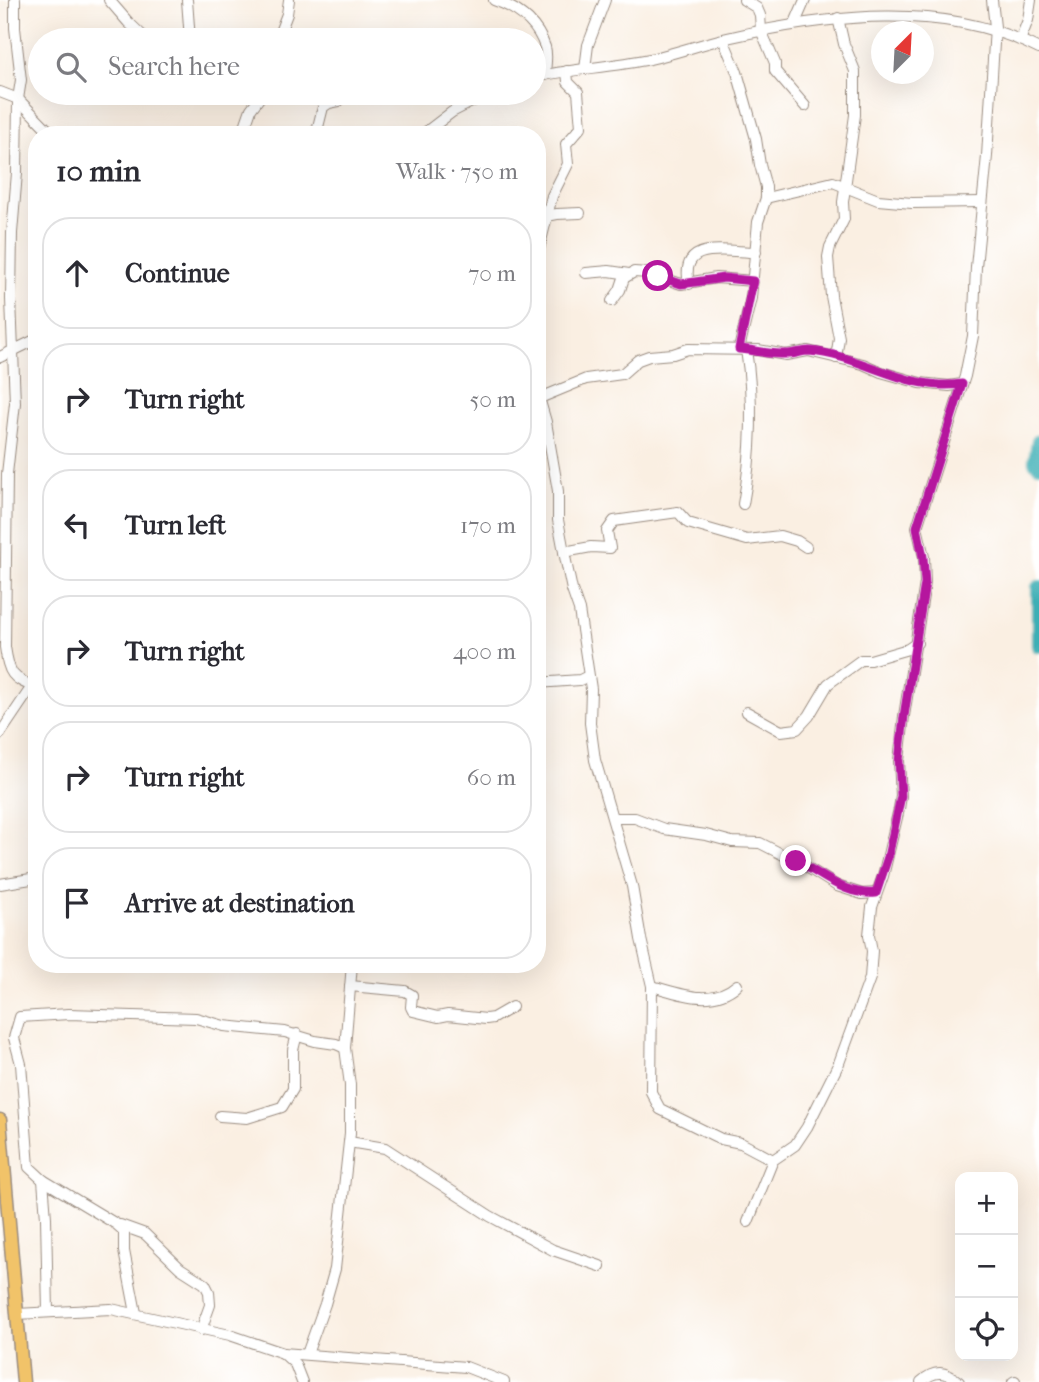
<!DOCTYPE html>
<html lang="en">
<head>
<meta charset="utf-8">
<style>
  body { margin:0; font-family:"IM FELL French Canon",serif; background:#f2f2f3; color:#2b2b33 }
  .controls { position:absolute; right:21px; bottom:21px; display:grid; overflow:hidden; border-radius:14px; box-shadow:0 7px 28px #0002 }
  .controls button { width:63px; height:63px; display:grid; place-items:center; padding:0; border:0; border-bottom:2px solid #e1e1e2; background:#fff; color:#2b2b33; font:35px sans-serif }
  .compass { position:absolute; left:871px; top:21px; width:63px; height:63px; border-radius:50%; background:#fff; box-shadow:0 7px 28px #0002; rotate:24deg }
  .stop { position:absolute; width:21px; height:21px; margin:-16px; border:5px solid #b5179e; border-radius:50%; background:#fff }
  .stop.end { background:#b5179e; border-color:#fff; box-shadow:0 2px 7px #0008 }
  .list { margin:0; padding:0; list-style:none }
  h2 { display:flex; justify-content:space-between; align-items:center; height:91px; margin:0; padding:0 28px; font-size:30px }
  h2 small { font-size:23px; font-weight:400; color:#7c7c81 }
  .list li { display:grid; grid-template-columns:46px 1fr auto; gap:21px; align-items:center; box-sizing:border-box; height:112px; margin:0 14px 14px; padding:0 14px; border:2px solid #e1e1e2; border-radius:28px }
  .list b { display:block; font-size:26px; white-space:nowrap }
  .list em { font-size:23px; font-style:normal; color:#7c7c81 }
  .icon { flex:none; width:38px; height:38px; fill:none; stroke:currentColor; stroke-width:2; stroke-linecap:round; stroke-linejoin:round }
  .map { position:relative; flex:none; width:1039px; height:1382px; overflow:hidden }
  .search { position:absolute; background:#fff; box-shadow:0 7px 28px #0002; left:28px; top:28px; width:518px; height:77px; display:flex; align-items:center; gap:18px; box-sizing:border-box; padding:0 24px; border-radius:38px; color:#7c7c81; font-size:26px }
  .panel { position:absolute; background:#fff; box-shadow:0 7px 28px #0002; left:28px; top:126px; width:518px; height:847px; border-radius:28px }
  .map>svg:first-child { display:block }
</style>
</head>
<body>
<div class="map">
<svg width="1039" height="1382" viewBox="0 0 1039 1382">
  <rect width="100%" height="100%" fill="#fff"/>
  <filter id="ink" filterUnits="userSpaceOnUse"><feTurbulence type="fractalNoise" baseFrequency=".0143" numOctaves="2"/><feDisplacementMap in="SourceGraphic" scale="14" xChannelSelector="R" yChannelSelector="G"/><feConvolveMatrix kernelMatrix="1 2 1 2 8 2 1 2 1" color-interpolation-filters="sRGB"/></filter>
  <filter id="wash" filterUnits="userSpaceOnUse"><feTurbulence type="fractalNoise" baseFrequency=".00686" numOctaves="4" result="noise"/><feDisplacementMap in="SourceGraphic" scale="28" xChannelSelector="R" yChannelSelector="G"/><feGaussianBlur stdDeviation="1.57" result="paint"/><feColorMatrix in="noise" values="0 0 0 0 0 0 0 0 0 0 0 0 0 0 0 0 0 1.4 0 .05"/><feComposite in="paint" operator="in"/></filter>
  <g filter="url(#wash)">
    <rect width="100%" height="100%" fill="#faefe2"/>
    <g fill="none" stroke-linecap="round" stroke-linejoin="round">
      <g stroke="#3dafb5" stroke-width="16">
        <polyline points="1039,442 1036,461 1039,464"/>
        <polyline points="1039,588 1039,645"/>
      </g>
    </g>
  </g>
  <g filter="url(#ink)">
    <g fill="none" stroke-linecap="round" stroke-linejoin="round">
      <g stroke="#9a8c80" stroke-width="12">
        <g id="minor">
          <path d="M15 0V28L21 80 18 99 17 173 12 233 11 299 15 403 7 474 5 647C9 674 11 678 37 688"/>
          <polyline points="109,0 128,22 147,40"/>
          <polyline points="187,0 190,40"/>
          <path d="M494 0C517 8 537 23 545 47 548 56 545 66 545 75"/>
          <polyline points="744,0 757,8 760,15 761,30 775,63 775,71 805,106"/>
          <polyline points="795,23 805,0"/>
          <polyline points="1021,38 1028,20 1031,0"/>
          <polyline points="723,39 737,72 756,139 760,165 766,187 766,198 758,222 751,298 739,349"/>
          <polyline points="277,40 287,14 289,0"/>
          <polyline points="585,69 588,45 605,0"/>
          <path d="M534 77C572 69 611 67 650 59 676 53 701 44 727 38 827 15 946 0 1039 49"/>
          <polyline points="0,92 18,99 53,135"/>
          <polyline points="242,135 251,109 263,93"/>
          <polyline points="313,135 318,127 323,107 329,103 339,101"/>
          <polyline points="422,135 452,112 489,93"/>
          <polyline points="766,198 833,182 878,200 912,203 982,202"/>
          <polyline points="537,218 557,214 580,213"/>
          <polyline points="537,257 552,196 568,164 566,144 581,127 578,92 568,82 567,71"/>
          <polyline points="586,273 609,271 629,274"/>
          <path d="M689 284C679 239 727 252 756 252"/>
          <polyline points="612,301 620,290 624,278 634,272 648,273 681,284 716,278 753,281"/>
          <polyline points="0,357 37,339"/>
          <polyline points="836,358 839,338 831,296 828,257 830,247 844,219 843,202 855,115 855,71 844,44 838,18"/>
          <polyline points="537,391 546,422 558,491 558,520 564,552 572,590 579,610 591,689 590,723 595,760 632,886 641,939 652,986 651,1092 660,1109 721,1139 741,1143 773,1160 795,1145 807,1127 839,1063 870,978 872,951 869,935 872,907 883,876 899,809 901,796 899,761 904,716 925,583 924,557 917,527 965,376 973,336 976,267 987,156 995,27 992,0"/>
          <polyline points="540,398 586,379 622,374 638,360 649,356 673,354 688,349 758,350 786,355 808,351 863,364 881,372 920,383 949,386 962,384"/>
          <path d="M743 504C752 456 754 398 746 350"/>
          <polyline points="564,552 591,547 610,548 607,531 614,521 678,512 688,523 747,540 780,536 797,541 806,547"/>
          <polyline points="537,683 580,680 588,676"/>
          <polyline points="747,712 781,731 797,729 809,716 828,684 861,660 870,660 908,649 917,643"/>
          <polyline points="0,734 37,679"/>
          <polyline points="613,818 635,818 664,829 706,835 732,842 760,843 805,866 837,886 862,894 876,893"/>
          <polyline points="0,884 37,878"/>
          <polyline points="350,986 405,991 412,995 411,1007 413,1011 438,1017 448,1015 486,1019 493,1018 512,1007"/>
          <path d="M652 986C681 994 712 1007 737 985"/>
          <polyline points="220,1116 247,1118 282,1107 293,1089 293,1050 297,1034"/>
          <polyline points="349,1142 385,1148 490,1216 553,1250 600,1266"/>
          <polyline points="43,1180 116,1224 124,1231 124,1251 136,1313"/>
          <polyline points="748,1222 773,1160"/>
          <polyline points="120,1225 145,1234 180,1268 205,1284 209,1292 210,1305 201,1330"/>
          <polyline points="48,1312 46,1218 43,1180 29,1167 21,1064 14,1038 20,1017 69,1014 196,1018 224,1026 285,1032 315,1041 336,1044 345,1048"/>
          <polyline points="17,1314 111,1309 230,1335 283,1353 295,1364 302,1382"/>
          <polyline points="283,1353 466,1367 504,1382"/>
          <polyline points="307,1354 325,1304 335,1269 350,1133 350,1085 345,1048 352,964"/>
          <path d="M921 1382C935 1369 945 1371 959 1382"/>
          <polyline points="1013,1382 1015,1381"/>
        </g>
      </g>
      <g stroke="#9a8c80" stroke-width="15">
        <polyline id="major" points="0,1120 23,1382"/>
      </g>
      <use href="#minor" stroke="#fff" stroke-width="10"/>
      <use href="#major" stroke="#f1c369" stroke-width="12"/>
    </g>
  </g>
  <g fill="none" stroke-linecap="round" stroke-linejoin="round" filter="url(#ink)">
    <path stroke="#b5179e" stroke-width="9" d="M658 276 681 284 724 278 753 281 739 349C755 350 772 355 788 354 795 354 802 351 809 351 862 355 907 392 962 384L917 527 923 557 925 583 904 716 899 761 901 796 888 857 876 893C844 896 823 874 796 861"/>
  </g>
</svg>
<div class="controls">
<button>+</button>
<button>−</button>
<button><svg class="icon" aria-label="locate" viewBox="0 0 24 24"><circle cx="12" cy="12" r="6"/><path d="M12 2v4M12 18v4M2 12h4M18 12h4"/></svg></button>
</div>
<svg class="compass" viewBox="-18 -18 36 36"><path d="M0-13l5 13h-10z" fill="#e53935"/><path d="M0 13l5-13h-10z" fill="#7c7c81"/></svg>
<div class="stop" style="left:658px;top:276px"></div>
<div class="stop end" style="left:796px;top:861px"></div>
<div class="search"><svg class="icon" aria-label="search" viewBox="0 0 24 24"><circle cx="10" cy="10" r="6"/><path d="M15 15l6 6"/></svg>Search here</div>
<section class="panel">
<h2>10 min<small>Walk · 750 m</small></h2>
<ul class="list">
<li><svg class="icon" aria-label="ahead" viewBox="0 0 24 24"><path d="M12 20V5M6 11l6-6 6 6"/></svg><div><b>Continue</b></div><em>70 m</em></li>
<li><svg class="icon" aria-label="right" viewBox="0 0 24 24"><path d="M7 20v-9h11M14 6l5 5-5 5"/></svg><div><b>Turn right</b></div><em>50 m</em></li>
<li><svg class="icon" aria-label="left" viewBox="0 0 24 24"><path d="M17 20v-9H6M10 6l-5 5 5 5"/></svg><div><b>Turn left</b></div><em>170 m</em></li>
<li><svg class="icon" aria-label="right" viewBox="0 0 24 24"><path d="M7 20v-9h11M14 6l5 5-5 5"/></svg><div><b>Turn right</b></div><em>400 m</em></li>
<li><svg class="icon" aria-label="right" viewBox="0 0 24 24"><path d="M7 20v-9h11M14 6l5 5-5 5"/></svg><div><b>Turn right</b></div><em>60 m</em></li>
<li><svg class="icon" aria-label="arrive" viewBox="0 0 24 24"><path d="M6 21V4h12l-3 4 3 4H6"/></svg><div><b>Arrive at destination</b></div></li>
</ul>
</section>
</div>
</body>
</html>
